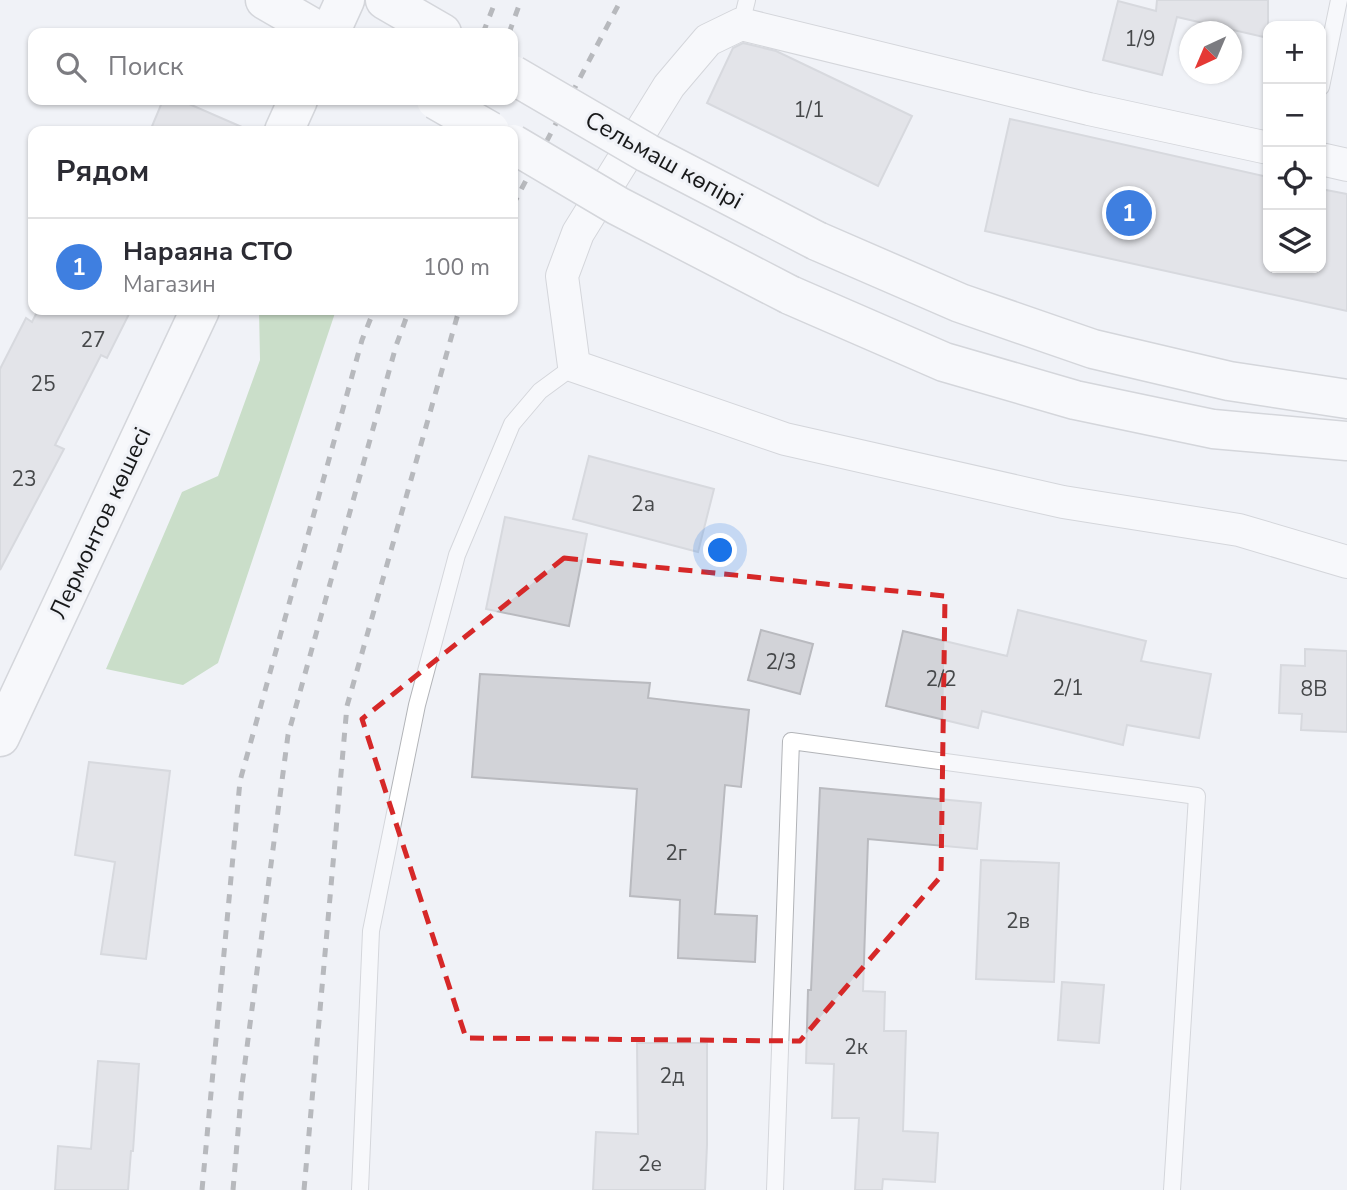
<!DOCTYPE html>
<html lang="ru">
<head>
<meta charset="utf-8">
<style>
  body { margin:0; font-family:"Nunito Sans",sans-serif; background:#f2f2f3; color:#2b2b33 }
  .controls { position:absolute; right:21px; top:21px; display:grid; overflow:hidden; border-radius:14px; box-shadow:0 2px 5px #0004 }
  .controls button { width:63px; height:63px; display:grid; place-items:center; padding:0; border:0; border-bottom:2px solid #e1e1e2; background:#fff; color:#2b2b33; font:35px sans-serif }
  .compass { position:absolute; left:1179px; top:21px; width:63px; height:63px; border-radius:50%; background:#fff; box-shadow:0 2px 5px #0004; rotate:224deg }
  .you { position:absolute; left:721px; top:551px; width:24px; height:24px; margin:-18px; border:5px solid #fff; border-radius:50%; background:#1a73e8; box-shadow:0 0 0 10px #1a73e833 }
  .badge { display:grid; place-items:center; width:46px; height:46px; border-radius:50%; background:#db2777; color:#fff; font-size:23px; font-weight:700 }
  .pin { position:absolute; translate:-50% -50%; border:4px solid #fff; box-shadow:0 2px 7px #0006 }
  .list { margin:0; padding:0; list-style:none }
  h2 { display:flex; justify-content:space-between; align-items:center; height:91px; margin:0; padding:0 28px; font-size:30px }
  h2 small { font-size:23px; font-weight:400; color:#7c7c81 }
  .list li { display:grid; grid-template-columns:46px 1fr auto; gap:21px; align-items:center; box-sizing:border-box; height:98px; padding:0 28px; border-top:2px solid #e1e1e2 }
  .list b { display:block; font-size:26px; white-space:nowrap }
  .list p { margin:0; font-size:23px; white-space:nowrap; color:#7c7c81 }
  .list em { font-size:23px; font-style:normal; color:#7c7c81 }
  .icon { flex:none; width:38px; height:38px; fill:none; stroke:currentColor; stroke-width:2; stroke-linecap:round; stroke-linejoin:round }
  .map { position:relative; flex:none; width:1347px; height:1190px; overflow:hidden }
  .search { position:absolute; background:#fff; box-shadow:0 2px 5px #0004; left:28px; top:28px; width:490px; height:77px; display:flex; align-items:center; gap:18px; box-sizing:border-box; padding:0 24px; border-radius:14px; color:#7c7c81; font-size:26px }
  .panel { position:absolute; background:#fff; box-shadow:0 2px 5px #0004; left:28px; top:126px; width:490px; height:189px; border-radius:14px }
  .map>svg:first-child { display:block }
</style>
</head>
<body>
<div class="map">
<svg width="1347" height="1190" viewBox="0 0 1347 1190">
  <rect width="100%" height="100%" fill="#f0f2f7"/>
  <polygon fill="#9bc690" points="259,310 336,310 218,663 183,685 106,669 182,492 218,476 260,360"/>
  <g fill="#d2d3d8" stroke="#b9babf" stroke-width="2">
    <polygon points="1157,0 1268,0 1268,38 1177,17 1162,75 1103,60 1118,1 1156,11"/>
    <polygon points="743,43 776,51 912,116 878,186 707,103 733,48"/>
    <polygon points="163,100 180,100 251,131 150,131"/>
    <polygon points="1010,119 1268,177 1268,268 1321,268 1321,189 1347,194 1347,311 985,231"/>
    <polygon points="38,310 131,310 107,358 101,355 55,445 64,449 0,570 0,369 26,318 32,322"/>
    <polygon points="589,456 714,489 698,552 573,519"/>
    <polygon points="505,517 587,534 569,626 486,609"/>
    <polygon points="1018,610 1146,641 1141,661 1211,674 1199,738 1127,725 1123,745 982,711 978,728 886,706 903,631 1007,656"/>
    <polygon points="761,630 813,644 800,694 748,680"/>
    <polygon points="1305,649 1347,651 1347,732 1301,730 1302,714 1279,713 1281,665 1305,666"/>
    <polygon points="480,674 650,683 648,698 749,710 741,787 725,785 715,914 757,916 755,962 678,958 680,900 630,896 637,789 472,777"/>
    <polygon points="89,762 170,771 146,959 101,954 115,862 75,855"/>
    <polygon points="820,788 981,803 977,849 868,839 863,991 885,992 884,1031 906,1031 903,1131 938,1133 935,1182 883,1179 882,1190 855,1190 859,1118 832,1118 834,1064 806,1063 808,990 811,990"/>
    <polygon points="981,860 1059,863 1054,982 976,979"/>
    <polygon points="1062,982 1104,985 1099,1043 1058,1040"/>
    <polygon points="637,1043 707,1043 707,1145 705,1190 593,1190 596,1132 638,1134"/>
    <polygon points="98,1061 139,1064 133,1151 131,1151 128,1190 55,1190 58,1146 91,1149"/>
  </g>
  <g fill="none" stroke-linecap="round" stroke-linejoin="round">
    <g stroke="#b2b4b8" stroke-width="18">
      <g id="lane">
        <polyline points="741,24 747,0"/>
        <polyline points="1321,87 1339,0"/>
        <polyline points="360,1190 371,931 417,705 457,555 512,424 540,391 574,366"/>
        <polyline points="775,1190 791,741 1197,796 1172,1190"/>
      </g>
    </g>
    <g stroke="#b2b4b8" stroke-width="34">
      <g id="street">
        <polyline points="1268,148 1089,109 741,24 708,40 669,86 578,233 562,276 574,366 785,439 1063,502 1239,530 1347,562"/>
        <polyline points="1321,159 1347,165"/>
      </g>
    </g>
    <g stroke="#b2b4b8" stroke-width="41">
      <g id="secondary">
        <polyline points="265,0 322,33"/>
        <polyline points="385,0 442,33"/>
        <polyline points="330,33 345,0"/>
        <polyline points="284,131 298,100"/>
        <polyline points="817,241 960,303 1093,349 1229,381 1347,399"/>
        <polyline points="790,295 944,362 1075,400 1213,429 1347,441"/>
        <polyline points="0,737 200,310"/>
      </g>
    </g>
    <use href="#lane" stroke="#fff" stroke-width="16"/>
    <use href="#street" stroke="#fff" stroke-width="32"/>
    <use href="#secondary" stroke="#fff" stroke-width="38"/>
    <g stroke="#717376" stroke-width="5" stroke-dasharray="9 9" stroke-linecap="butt">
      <polyline points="483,33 496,0"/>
      <polyline points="509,33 521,0"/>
      <polyline points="444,131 456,100"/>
      <polyline points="474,131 485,100"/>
      <polyline points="513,205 621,0"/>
      <polyline points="202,1190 240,781 362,340 374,310"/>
      <polyline points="233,1190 242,1085 288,735 396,346 409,310"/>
      <polyline points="304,1190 347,706 459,310"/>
    </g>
    <g stroke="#b2b4b8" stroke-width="41" stroke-linecap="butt">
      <g id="secondary-bridge">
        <polyline points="513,75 647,153 817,241"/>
        <polyline points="436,100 490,131"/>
        <polyline points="513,144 618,206 790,295"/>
      </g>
    </g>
    <use href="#secondary-bridge" stroke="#fff" stroke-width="38"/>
  </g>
  <path d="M0 0H1347V1190H0ZM564 558 945 596 941 876 800 1041 466 1038 362 719Z" fill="#f0f2f7" fill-opacity=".55" fill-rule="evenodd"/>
  <path fill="none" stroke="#d62828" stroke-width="5" stroke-dasharray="14 9" stroke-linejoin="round" d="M564 558 945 596 941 876 800 1041 466 1038 362 719Z"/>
  <g text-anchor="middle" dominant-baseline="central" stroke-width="6" stroke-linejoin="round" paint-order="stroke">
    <g font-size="21" fill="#46484a">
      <text x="1140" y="39">1/9</text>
      <text x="809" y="110">1/1</text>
      <text x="93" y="340">27</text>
      <text x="43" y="384">25</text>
      <text x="24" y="479">23</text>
      <text x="643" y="504">2а</text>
      <text x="781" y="662">2/3</text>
      <text x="941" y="679">2/2</text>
      <text x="1068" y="688">2/1</text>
      <text x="1314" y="689">8В</text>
      <text x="676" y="853">2г</text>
      <text x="1018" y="921">2в</text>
      <text x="856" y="1047">2к</text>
      <text x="672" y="1076">2д</text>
      <text x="650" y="1164">2е</text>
    </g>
    <g font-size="24" fill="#18191a" stroke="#f0f2f7">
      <text transform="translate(664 160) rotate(29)">Сельмаш көпірі</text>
      <text transform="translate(100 523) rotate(-65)">Лермонтов көшесі</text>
    </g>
  </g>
</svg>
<div class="controls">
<button>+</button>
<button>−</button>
<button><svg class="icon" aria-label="locate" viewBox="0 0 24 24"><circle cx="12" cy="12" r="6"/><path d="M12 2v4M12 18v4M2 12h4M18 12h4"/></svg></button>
<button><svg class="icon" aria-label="layers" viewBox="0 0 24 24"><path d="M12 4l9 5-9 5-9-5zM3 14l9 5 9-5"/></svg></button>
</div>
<svg class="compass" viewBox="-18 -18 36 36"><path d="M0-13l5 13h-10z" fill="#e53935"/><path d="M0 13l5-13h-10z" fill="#7c7c81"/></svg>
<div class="you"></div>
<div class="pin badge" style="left:1129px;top:213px;background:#3f7fe0">1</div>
<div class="search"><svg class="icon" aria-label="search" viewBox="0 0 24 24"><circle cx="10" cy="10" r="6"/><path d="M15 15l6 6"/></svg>Поиск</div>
<section class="panel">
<h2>Рядом<small></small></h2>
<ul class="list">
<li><span class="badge" style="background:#3f7fe0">1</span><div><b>Нараяна СТО</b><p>Магазин</p></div><em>100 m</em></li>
</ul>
</section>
</div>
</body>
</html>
